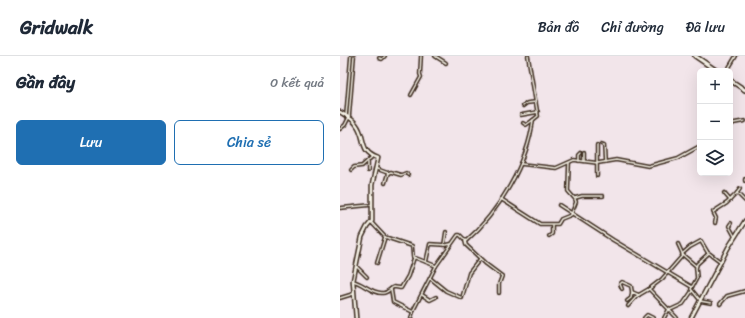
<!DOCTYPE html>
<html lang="vi">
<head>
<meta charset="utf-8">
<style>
  body { margin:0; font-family:Sriracha,sans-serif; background:#f2f2f3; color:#1f2937 }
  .controls { position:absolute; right:12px; top:12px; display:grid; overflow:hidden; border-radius:6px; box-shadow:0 4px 16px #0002 }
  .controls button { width:36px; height:36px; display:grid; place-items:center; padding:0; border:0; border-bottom:1px solid #e0e1e3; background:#fff; color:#1f2937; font:20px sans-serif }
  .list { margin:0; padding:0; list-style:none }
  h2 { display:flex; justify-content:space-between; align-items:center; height:52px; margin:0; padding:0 16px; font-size:17px }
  h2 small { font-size:13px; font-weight:400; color:#747a83 }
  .actions { display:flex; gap:8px; padding:12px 16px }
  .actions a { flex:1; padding:9px 0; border:1px solid #1f6fb2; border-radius:6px; text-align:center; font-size:14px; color:#1f6fb2 }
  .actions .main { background:#1f6fb2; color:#fff }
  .icon { flex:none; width:22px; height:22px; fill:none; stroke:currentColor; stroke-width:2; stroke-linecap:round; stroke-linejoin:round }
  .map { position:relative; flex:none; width:405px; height:262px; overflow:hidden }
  header { display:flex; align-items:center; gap:24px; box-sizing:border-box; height:56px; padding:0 20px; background:#fff; border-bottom:1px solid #e0e1e3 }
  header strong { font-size:19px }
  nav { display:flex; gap:22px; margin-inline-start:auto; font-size:14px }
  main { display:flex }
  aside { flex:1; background:#fff }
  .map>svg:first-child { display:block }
</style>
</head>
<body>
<header>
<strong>Gridwalk</strong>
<nav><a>Bản đồ</a><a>Chỉ đường</a><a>Đã lưu</a></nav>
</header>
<main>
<aside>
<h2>Gần đây<small>0 kết quả</small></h2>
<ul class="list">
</ul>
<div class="actions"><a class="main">Lưu</a><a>Chia sẻ</a></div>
</aside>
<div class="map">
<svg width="405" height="262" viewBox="0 0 405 262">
  <rect width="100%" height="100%" fill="#f2e5ea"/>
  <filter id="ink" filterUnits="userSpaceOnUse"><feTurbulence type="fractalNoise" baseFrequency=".025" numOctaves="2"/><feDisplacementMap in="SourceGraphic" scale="8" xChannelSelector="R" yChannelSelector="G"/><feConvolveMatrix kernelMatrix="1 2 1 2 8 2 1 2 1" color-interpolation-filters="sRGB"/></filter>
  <g filter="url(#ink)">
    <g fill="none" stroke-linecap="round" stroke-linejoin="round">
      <g stroke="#3b2a1e" stroke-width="4.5">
        <g id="minor">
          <polyline points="95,0 106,7"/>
          <polyline points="39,2 42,3 45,0"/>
          <polyline points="387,15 396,0"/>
          <polyline points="71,39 81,21 80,18 81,0"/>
          <polyline points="183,50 187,47 196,46"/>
          <polyline points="181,59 198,56"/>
          <polyline points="6,60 11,0"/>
          <polyline points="183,67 186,69 193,64"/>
          <polyline points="390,70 394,67 405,65"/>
          <polyline points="0,73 5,69 9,61 14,0"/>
          <polyline points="261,88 264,89 265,106"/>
          <polyline points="257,89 257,120"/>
          <polyline points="239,105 239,99 241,97"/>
          <polyline points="244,105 244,96"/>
          <polyline points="181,108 216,112 234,104 258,107 276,104 308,110 338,102 360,90"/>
          <polyline points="37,113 48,117 51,116 61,119 66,117 68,119"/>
          <polyline points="11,114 14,111 22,110 33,100"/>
          <polyline points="28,115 28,106"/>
          <polyline points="405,123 405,125"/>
          <polyline points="45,127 48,117"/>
          <polyline points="384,137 390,144"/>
          <polyline points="397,137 400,133"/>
          <polyline points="235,142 242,140 263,140"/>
          <polyline points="161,143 200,168 218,168 221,163 231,159 236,146 235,143 228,135 229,107"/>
          <polyline points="219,149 273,184 352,231"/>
          <polyline points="0,152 31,149"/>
          <polyline points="31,166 45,181 72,190 73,201 86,206 90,188 106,189 111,188"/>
          <polyline points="375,167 376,162 373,156 387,147 397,137 405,145"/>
          <polyline points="391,167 389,170 395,181"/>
          <polyline points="209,180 212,178 212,169"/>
          <polyline points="125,185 126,189 146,208 162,220 159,228 159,237"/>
          <polyline points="338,188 343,199 356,210"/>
          <polyline points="104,189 106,176"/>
          <polyline points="342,198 350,191 361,185 368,197"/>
          <polyline points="86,206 96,210"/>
          <polyline points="37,207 45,181"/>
          <polyline points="16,210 27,221"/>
          <polyline points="90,222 106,235 122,242 129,217 140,203"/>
          <path d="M13 225C23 227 32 238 43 237 48 237 50 232 54 231 56 231 59 232 61 232L68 220 74 202"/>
          <polyline points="51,233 53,246 73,256"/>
          <polyline points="282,233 280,228 282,226 291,230 292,236"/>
          <polyline points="82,239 90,244 96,241"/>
          <polyline points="0,242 13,238"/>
          <polyline points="360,244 351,233 357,222 356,212 357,208 369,197 381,206"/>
          <polyline points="287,245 291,242 292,236 299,239"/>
          <polyline points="360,245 371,247"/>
          <polyline points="380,248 387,240 405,235"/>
          <polyline points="288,250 297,240 309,233"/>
          <polyline points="330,254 343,248 352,235"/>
          <path d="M71 262 74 253 96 210 118 179H120L126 185C158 157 188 107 193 64L198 60 188 0"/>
          <polyline points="304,262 307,259 313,262"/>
          <polyline points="324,262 329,253"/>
          <polyline points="337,262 309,233 322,223 343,199"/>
        </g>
      </g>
      <g stroke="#3b2a1e" stroke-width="5.5">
        <g id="tertiary">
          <path d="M0 56C6 60 12 62 16 68 27 82 18 95 38 102L32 129V165L27 171 22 181 13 225 16 262"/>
          <polyline points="351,262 388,192 405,165"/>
        </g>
      </g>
      <g stroke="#3b2a1e" stroke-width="6">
        <g id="secondary">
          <polyline points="355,0 377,15"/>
          <polyline points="390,24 405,34"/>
        </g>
      </g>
      <use href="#minor" stroke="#f7f3e8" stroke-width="1.5"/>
      <use href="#tertiary" stroke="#f7f3e8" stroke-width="2.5"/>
      <use href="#secondary" stroke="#f7f3e8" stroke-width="3"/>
    </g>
  </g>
</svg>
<div class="controls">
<button>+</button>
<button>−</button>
<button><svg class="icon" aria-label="layers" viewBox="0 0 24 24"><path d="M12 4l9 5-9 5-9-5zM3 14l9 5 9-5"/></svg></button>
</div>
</div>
</main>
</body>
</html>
